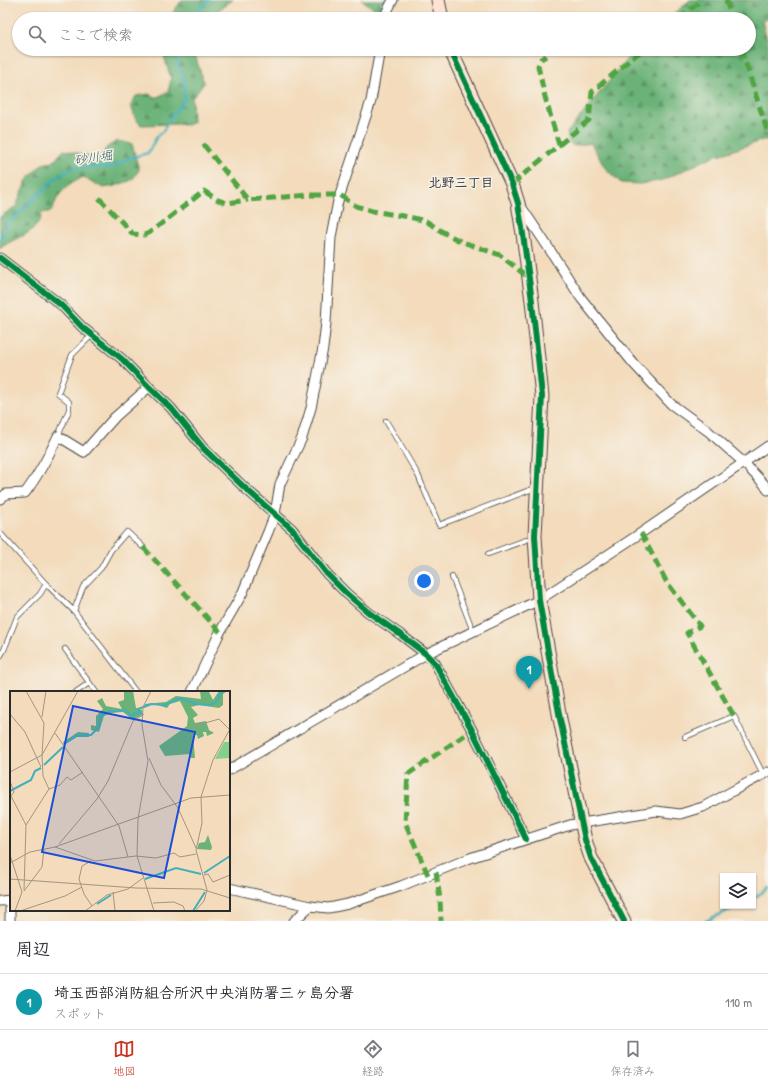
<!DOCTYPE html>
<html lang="ja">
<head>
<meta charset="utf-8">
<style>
  body { margin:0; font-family:"Patrick Hand","Klee One",sans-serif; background:#f7f7f7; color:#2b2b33 }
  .controls { position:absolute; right:12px; bottom:12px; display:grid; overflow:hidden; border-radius:0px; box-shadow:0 1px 3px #0004 }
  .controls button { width:36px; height:36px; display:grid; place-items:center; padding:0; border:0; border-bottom:1px solid #e1e1e2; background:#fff; color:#2b2b33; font:20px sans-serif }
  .you { position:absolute; left:424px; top:581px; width:14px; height:14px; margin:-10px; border:3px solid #fff; border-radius:50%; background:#1a73e8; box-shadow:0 0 0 6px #1a73e833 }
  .badge { display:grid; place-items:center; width:26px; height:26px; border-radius:50%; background:#c8321e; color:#fff; font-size:13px; font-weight:700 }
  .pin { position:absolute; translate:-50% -33px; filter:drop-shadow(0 1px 2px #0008) }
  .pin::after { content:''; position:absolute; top:21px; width:14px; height:12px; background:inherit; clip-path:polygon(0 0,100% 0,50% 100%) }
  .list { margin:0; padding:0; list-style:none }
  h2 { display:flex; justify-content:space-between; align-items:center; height:52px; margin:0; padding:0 16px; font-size:17px }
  h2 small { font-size:13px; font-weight:400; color:#7c7c81 }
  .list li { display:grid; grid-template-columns:26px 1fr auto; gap:12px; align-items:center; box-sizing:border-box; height:56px; padding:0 16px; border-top:1px solid #e1e1e2 }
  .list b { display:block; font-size:15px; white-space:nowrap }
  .list p { margin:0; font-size:13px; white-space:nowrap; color:#7c7c81 }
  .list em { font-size:13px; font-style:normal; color:#7c7c81 }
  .icon { flex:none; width:22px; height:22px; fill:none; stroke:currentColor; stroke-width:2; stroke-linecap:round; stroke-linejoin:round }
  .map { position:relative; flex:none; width:768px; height:921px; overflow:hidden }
  .search { position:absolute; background:#fff; box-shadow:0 1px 3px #0004; left:12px; right:12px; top:12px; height:44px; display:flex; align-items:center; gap:10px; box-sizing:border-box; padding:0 14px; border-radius:22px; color:#7c7c81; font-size:15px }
  .sheet { height:108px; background:#fff }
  nav { display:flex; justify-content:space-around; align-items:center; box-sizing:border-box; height:56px; border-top:1px solid #e1e1e2; background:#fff; font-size:11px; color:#7c7c81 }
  nav a { display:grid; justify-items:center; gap:2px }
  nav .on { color:#c8321e }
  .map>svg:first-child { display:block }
</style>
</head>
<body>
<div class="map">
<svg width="768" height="921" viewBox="0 0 768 921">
  <defs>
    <pattern id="forest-firs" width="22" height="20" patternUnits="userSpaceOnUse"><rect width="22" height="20" fill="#6bb278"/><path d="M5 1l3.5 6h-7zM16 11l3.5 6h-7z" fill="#589163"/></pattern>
  </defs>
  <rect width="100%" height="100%" fill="#f7f3e8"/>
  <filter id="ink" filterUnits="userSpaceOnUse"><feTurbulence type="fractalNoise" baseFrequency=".025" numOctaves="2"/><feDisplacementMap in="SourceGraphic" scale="8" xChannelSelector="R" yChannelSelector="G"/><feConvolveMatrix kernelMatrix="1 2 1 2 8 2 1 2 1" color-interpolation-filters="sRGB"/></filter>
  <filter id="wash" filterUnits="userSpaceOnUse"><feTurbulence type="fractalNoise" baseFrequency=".012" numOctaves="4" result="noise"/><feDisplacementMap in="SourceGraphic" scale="16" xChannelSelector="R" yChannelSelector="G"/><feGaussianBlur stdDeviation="0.9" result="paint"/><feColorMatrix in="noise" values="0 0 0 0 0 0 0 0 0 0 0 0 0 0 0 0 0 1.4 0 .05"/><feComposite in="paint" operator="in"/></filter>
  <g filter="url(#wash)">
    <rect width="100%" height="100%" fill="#f3dbbb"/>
    <g fill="url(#forest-firs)" stroke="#4b6e52">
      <polygon points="182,0 233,0 205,19 168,19"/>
      <polygon points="362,0 387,0 379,12"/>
      <polygon points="690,0 768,0 768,19 762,21 768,42 768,143 766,139 722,154 716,155 663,180 640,184 621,183 605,168 591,143 575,146 569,143 567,133 635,49 749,49 749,19 668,19"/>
      <polygon points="162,49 193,49 204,83 192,98 193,122 187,125 179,124 141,125 135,118 131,105 136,96 149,94 155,98 168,92 171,79"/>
      <path d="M117 141 132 144 139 170 132 180 115 186 103 188 83 177C65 187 58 192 52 211L42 213C39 235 14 236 0 249V217L16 206 27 180 42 164 53 162 64 150 99 158 107 147Z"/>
    </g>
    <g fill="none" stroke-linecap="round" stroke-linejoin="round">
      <g stroke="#41b0bd" stroke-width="2.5">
        <polyline points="188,19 209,0"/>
        <polyline points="0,239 7,225 57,177 74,168 113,167 129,158 148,153 157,136 163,131 172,115 183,102 185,96 184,80 178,67 174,49"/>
        <polyline points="753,899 768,888"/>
        <polyline points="706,921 737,906"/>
      </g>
    </g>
  </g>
  <g filter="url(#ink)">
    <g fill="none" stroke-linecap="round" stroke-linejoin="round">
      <g stroke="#494541" stroke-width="6">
        <g id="lane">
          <polyline points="386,421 418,475 439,525 535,488"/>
          <polyline points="58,436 69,410 69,402 58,393 72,355 92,335"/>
          <polyline points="0,533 46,584 74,611 136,692"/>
          <polyline points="488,554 534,537"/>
          <polyline points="452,577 473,631"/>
          <polyline points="74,611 83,587 101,568 111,550 127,532 143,547"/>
          <polyline points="65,649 96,692"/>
          <polyline points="0,657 4,650 17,617 40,594 46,584"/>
          <polyline points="76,692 89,683"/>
          <polyline points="685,737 734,716 763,774"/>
        </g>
      </g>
      <g stroke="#494541" stroke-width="11">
        <g id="street">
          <polyline points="383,19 393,0"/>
          <polyline points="520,205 546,244 581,298 633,363 671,404 708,431 743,462 764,484 768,490"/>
          <polyline points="0,258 61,305 82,327 122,359 149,387 171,408 204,449 246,489 292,529 327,574 347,594 368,612 401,635 426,654 435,663 472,730 526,839"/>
          <path d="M0 499 6 494 25 493C38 476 49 455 58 436L84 452 115 417 149 387"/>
          <polyline points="192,692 220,632 242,594 268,532 275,514 280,484 302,438 311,408 323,348 326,323 331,237 338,201 371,101 380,49"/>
          <polyline points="229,770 426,654 539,600 641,533 768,446"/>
          <polyline points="229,888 310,906 328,908 334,907 348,904 401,886 470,858 570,825 656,811 680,814 703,807 768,772"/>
          <polyline points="10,900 10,921"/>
          <polyline points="0,901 11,900"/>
          <polyline points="294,921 310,906"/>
        </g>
      </g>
      <g stroke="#494541" stroke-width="15">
        <g id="secondary">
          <polyline points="438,0 442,19"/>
          <polyline points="450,49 512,184 518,203 523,234 532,301 542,396 535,536 539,600 560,719 585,840 591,858 624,921"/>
        </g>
      </g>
      <use href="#lane" stroke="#fff" stroke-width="4.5"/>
      <use href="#street" stroke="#fff" stroke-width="9"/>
      <use href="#secondary" stroke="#fee3d2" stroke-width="13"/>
      <g stroke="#51a443" stroke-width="5" stroke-dasharray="10 5" stroke-linecap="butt">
        <polyline points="726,0 732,19"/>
        <polyline points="679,19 702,0"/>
        <polyline points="741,49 768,133"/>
        <polyline points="203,144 248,200 310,195 340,195 356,206 372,211 409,217 426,221 441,231 460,241 500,255 529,278"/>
        <polyline points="559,145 589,120 592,92 643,49"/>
        <polyline points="512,184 559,145 545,97 538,66 541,59 546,56"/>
        <polyline points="99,198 133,234 144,235 149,233 204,191 218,200 227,203 248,200"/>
        <polyline points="641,533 666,581 700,626 687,633 734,716"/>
        <polyline points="143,547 220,632"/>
        <polyline points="436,872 440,899 441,921"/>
        <polyline points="428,875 405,822 408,774 472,730"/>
      </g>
      <g stroke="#f7f3e8" stroke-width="8">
        <g id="cycleway">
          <polyline points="450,49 512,184 518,203 523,234 532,301 542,396 535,536 539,600 560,719 585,840 591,858 624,921"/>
          <polyline points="0,258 61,305 82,327 122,359 149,387 171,408 204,449 246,489 292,529 327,574 347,594 368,612 401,635 426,654 435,663 472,730 526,839"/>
        </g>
      </g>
      <use href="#cycleway" stroke="#00873e" stroke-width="6"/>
    </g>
  </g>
  <g text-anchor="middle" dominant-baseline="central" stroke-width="3" stroke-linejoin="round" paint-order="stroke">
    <g font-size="13" font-style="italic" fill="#335a5e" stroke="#f7f3e8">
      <text transform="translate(93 157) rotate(-8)">砂川堀</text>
    </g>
    <g font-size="13" font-weight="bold" fill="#2b2b2b" stroke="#f7f3e8">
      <text x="461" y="182">北野三丁目</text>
    </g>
  </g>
  <g transform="translate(10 691)">
    <rect width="220" height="220" fill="#f3dbbb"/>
    <path d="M214 51H220V67L205 68Z" fill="#84cf8c"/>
    <path d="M114 0H123L126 17 132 19V24L123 29 113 21 101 22 94 25 89 41 81 39V34L86 35V25L93 18 87 10 92 7 96 15 112 18 108 11 114 9ZM190 0 199 1 203 9 209 0H217L213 3V14L209 17 189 14 181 16 188 24 183 27 185 32 196 30 199 39 204 42 197 45 196 41H193L194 45 188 48 187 44H183L185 67H181L180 63 155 65 149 55 177 35 178 26 170 10 160 13 157 17 144 13 134 17 135 13 156 11 166 5 191 8ZM68 41 79 42V46H67L54 54 53 51ZM198 144 202 156 201 159 187 158 189 152 195 151Z" fill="#6bb278"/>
    <path fill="none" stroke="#41b0bd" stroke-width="2" d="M54 53 66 45 81 44 89 36 90 26 97 21 115 19 123 26 124 22 132 23 128 18 141 13 155 14 170 7 186 13 200 14 207 10 212 0M34 74 53 56M0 100 21 89 25 80 31 77M194 182 220 165M135 188 166 177 191 183M87 213 101 204M183 220 195 201"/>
    <path fill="none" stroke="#a39581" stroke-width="1" d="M141 0 133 16 132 34 138 70 128 128 127 165 144 220M0 23 15 41 31 76M32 26 36 0M178 37 209 28 220 39M45 42 109 135 118 166M139 67 151 94 168 117 186 157M0 81 32 64 34 32 16 0M0 90 4 101 1 105 16 134M39 98 50 94 57 86 61 89 73 81M49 153 87 108 98 90 123 30 133 24M45 156 85 170 126 165 146 167 164 162 170 166 186 163M0 164 12 201 5 220M81 170 72 175 69 188 74 203 82 215M0 172 20 161 45 156 181 107 220 104M194 184 198 183 203 191 220 184M0 188 126 197 191 198 220 207M14 199 16 134 39 98 33 85 32 64 68 0M14 200 32 176 34 158M103 201 105 220M143 212 164 211 173 215 175 220M10 220 55 205 72 196M75 220 97 204 118 198 133 187M185 220 194 210 197 199 186 159 192 132 191 106 203 69 220 38"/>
    <path fill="#1d4ed8" fill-opacity="0.15" stroke="#1d4ed8" stroke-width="2" d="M63 15 185 41 154 187 32 161Z"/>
    <rect width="220" height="220" fill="none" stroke="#2b2b2b" stroke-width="2"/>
  </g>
</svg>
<div class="controls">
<button><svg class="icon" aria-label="layers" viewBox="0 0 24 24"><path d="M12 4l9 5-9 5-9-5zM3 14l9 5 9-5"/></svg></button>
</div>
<div class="you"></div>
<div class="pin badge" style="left:529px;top:689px;background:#0f9aa8">1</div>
<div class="search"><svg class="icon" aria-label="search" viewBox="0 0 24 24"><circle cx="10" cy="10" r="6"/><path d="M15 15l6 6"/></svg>ここで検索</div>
</div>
<section class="sheet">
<h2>周辺<small></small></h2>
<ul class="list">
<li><span class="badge" style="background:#0f9aa8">1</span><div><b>埼玉西部消防組合所沢中央消防署三ヶ島分署</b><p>スポット</p></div><em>110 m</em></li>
</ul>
</section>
<nav>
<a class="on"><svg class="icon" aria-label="map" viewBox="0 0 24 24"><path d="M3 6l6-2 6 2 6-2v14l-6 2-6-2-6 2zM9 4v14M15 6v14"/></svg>地図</a>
<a><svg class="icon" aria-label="directions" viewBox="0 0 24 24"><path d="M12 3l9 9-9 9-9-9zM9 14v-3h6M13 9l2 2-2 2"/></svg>経路</a>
<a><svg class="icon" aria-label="saved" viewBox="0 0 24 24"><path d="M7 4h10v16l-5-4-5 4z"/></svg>保存済み</a>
</nav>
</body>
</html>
